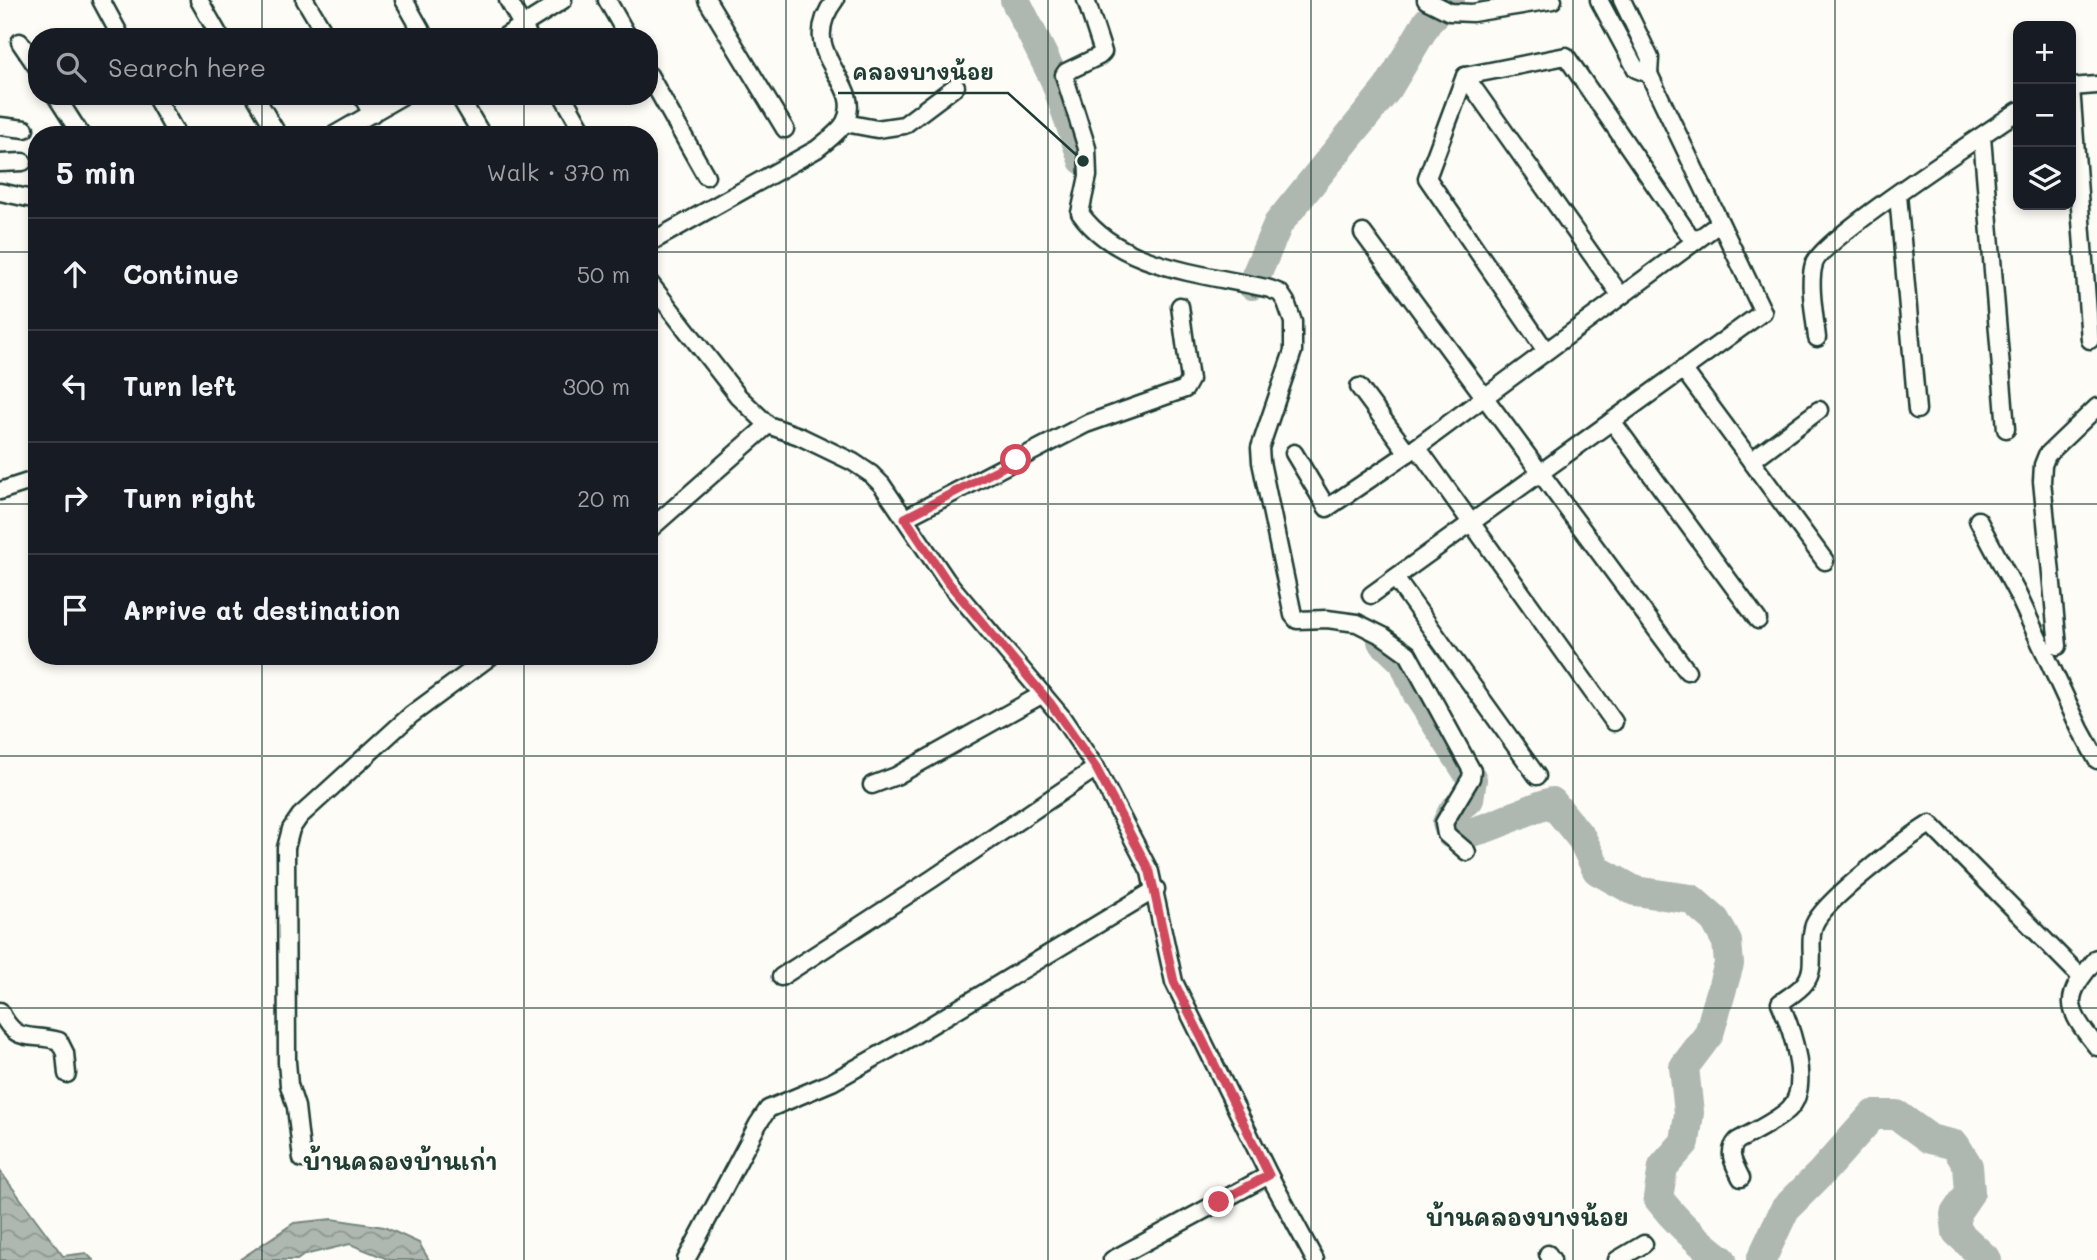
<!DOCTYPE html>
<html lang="en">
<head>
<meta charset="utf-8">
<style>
  body { margin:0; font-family:Mali,"Playpen Sans Thai",sans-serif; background:#242831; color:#f1f3f6 }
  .controls { position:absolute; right:21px; top:21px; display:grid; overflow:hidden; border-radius:14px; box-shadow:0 4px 10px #0003 }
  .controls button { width:63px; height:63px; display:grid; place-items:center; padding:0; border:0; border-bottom:2px solid #363941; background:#171b24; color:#f1f3f6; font:35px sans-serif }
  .stop { position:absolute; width:21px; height:21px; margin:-16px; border:5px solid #d1495b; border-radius:50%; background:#fff }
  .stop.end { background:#d1495b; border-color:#fff; box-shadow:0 2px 7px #0008 }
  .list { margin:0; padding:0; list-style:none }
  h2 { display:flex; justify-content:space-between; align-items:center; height:91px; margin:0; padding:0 28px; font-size:30px }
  h2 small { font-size:23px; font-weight:400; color:#9ea1a6 }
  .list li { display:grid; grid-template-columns:46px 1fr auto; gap:21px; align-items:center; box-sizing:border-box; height:112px; padding:0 28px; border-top:2px solid #363941 }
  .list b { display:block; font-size:26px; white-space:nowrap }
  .list em { font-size:23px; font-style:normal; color:#9ea1a6 }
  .icon { flex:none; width:38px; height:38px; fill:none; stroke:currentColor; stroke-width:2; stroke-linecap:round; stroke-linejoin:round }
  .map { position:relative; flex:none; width:2097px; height:1260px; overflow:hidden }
  .search { position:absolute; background:#171b24; box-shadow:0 4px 10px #0003; left:28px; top:28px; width:630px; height:77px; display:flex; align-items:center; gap:18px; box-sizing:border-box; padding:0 24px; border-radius:28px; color:#9ea1a6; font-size:26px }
  .panel { position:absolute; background:#171b24; box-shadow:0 4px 10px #0003; left:28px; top:126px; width:630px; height:539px; border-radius:28px }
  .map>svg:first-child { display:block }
</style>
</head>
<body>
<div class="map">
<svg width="2097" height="1260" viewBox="0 0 2097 1260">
  <defs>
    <pattern id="water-waves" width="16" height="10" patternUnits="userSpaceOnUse" patternTransform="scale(1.75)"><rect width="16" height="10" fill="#aeb8b1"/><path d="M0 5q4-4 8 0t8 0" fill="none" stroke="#8d9791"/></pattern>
  </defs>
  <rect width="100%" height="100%" fill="#fdfcf7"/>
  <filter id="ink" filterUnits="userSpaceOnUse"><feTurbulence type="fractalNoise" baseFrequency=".0143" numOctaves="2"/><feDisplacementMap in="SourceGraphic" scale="14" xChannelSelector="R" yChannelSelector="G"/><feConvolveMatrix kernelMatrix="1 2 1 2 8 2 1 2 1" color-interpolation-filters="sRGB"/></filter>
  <g filter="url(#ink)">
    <g fill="url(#water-waves)" stroke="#75877f" stroke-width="2">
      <polygon points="0,1171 63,1256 86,1253 93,1260 0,1260"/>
      <polygon points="332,1219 384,1227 419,1243 429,1260 390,1260 350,1244 304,1255 297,1260 239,1260 294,1223"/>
    </g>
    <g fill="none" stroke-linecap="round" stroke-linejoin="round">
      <g stroke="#aeb8b1" stroke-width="30">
        <polyline points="1015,0 1055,80 1083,160"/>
        <polyline points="1252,285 1278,224 1388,88 1428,21 1450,0"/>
        <path d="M1382 641 1404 662 1418 695 1472 779 1469 799 1453 811 1447 823 1451 834C1485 835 1519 811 1552 802L1582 839 1597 870 1635 891 1691 899 1715 920 1727 942 1729 964 1709 1034 1684 1067 1689 1113 1685 1142 1663 1167 1658 1198C1677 1223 1697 1241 1722 1260"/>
        <polyline points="1761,1260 1785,1209 1822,1172 1873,1115 1897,1115 1930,1139 1955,1145 1968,1166 1970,1192 1955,1214 1957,1232 1987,1260"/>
      </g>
      <g stroke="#1f3d34" stroke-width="21">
        <g id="street">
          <polyline points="101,0 121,37"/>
          <polyline points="199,0 220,37"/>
          <polyline points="305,0 327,37"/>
          <polyline points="404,0 425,37"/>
          <polyline points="508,0 529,37"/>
          <polyline points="607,0 628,37"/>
          <polyline points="707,0 785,129"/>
          <path d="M1086 0 1103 52 1099 56 1066 72 1064 75 1087 148 1088 176 1080 213C1119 269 1208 274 1270 289L1280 293 1286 302 1293 322V351L1260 448 1261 462 1293 615 1297 620 1327 619 1357 623 1383 636 1408 654 1472 771 1471 778 1444 823 1446 834 1467 852"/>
          <polyline points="1426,0 1450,12 1472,13 1553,0"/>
          <polyline points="1599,0 1636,69 1649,74 1650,58 1622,0"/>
          <polyline points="504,37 563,0"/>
          <polyline points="20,42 37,67"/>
          <polyline points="649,75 706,176"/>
          <polyline points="1465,76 1621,296"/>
          <polyline points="2071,87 2090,340"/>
          <polyline points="2071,87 2097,85"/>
          <polyline points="56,96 81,135"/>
          <polyline points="155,96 177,135"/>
          <polyline points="255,96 278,135"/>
          <polyline points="362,96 372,114"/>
          <polyline points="459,96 482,135"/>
          <polyline points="563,96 585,135"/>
          <polyline points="845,123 877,129 904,125 956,86"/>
          <polyline points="0,126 25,129"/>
          <polyline points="334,135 402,96"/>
          <polyline points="1982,137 2006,429"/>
          <polyline points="0,163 23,162"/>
          <polyline points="0,192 37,200"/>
          <polyline points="1898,195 1917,410"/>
          <polyline points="1363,233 1687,671"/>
          <path d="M649 243 817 149C826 141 839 133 845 122 866 81 793 55 835 0"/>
          <polyline points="649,282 738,396 768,425 799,436 853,462 871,474 882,485 947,581 1061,716 1096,768 1150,872 1174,982 1269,1175 1315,1260"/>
          <path d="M1817 338C1815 318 1808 283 1814 264 1821 239 1987 133 2018 111"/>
          <polyline points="1546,351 1427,178 1465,76 1566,56 1694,242"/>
          <polyline points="1683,369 1825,561"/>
          <polyline points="1359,387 1408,453"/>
          <polyline points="1612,421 1758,620"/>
          <polyline points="1417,447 1614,722"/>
          <polyline points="1294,453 1327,508 1417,447 1720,223"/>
          <polyline points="1751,461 1819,410"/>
          <polyline points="0,491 37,479"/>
          <polyline points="905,518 1086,424 1185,389 1190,380 1180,306"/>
          <polyline points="1978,520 2018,595 2080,729 2097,760"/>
          <polyline points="649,530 768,425"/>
          <polyline points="1395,578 1537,776"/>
          <polyline points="1371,595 1763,312 1649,74"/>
          <polyline points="2058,646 2042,481 2043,465 2047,455 2097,407"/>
          <polyline points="872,785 896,776 1043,694"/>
          <path d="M2097 958C2063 998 2064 1006 2097 1047"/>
          <polyline points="781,977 932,879 1096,768"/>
          <path d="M0 1011C17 1046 29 1032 59 1041L65 1053 67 1074"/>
          <polyline points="302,1159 296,1107 289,1085 287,1062 286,848 291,829 300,816 411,715 491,656"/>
          <path d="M1741 1178C1735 1165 1726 1153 1737 1141 1753 1132 1777 1121 1789 1109 1812 1087 1791 1027 1780 1003 1788 997 1799 991 1805 983 1818 967 1807 943 1814 925 1823 901 1906 839 1930 824L2081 977"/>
          <polyline points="1548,1254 1552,1260"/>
          <polyline points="686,1260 758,1124 768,1109 832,1082 913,1036 1156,889"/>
          <polyline points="1112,1260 1269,1175"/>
          <polyline points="1617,1260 1644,1244"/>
        </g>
      </g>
      <use href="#street" stroke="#fdfcf7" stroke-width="16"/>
    </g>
  </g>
  <g fill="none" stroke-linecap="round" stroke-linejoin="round" filter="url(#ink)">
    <polyline stroke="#d1495b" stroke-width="9" points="1016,460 905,518 947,581 1051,704 1096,768 1150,872 1174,982 1269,1175 1219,1202"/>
  </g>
  <path fill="none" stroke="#1f3d34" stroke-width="2" stroke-opacity="0.55" d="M262 0V37M524 0V37M786 0V1260M1048 0V1260M1311 0V1260M1573 0V1260M1835 0V1260M262 96V135M524 96V135M0 252H37M649 252H2097M0 504H37M649 504H2097M262 656V1260M524 656V1260M0 756H2097M0 1008H2097"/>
  <g text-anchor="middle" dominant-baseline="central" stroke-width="7" stroke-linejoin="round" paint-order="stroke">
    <g font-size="23" font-weight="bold" fill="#1f3d34" stroke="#fdfcf7">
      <text x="400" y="1161">บ้านคลองบ้านเก่า</text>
      <text x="1527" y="1217">บ้านคลองบางน้อย</text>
    </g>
  </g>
  <path fill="none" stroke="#1f3d34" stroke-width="2.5" d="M1083 161L1008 93H838"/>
  <circle fill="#1f3d34" stroke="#fdfcf7" stroke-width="2.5" cx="1083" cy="161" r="7"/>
  <g font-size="21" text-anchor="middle" font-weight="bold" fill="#1f3d34" stroke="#fdfcf7" stroke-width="7" stroke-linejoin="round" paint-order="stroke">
    <text x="923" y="80">คลองบางน้อย</text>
  </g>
</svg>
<div class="controls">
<button>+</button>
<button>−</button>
<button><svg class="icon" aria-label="layers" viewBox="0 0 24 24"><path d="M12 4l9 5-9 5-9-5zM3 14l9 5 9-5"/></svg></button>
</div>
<div class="stop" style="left:1016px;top:460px"></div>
<div class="stop end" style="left:1219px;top:1202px"></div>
<div class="search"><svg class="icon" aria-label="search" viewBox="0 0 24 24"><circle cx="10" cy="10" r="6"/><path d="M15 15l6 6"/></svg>Search here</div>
<section class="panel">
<h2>5 min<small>Walk · 370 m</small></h2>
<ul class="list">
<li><svg class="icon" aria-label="ahead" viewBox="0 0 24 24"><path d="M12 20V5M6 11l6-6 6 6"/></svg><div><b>Continue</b></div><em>50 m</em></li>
<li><svg class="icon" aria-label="left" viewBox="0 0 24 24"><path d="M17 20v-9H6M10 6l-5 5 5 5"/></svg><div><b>Turn left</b></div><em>300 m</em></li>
<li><svg class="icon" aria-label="right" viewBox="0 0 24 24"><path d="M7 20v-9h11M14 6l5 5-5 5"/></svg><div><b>Turn right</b></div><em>20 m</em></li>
<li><svg class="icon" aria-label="arrive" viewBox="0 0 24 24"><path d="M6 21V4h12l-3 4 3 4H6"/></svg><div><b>Arrive at destination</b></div></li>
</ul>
</section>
</div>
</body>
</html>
